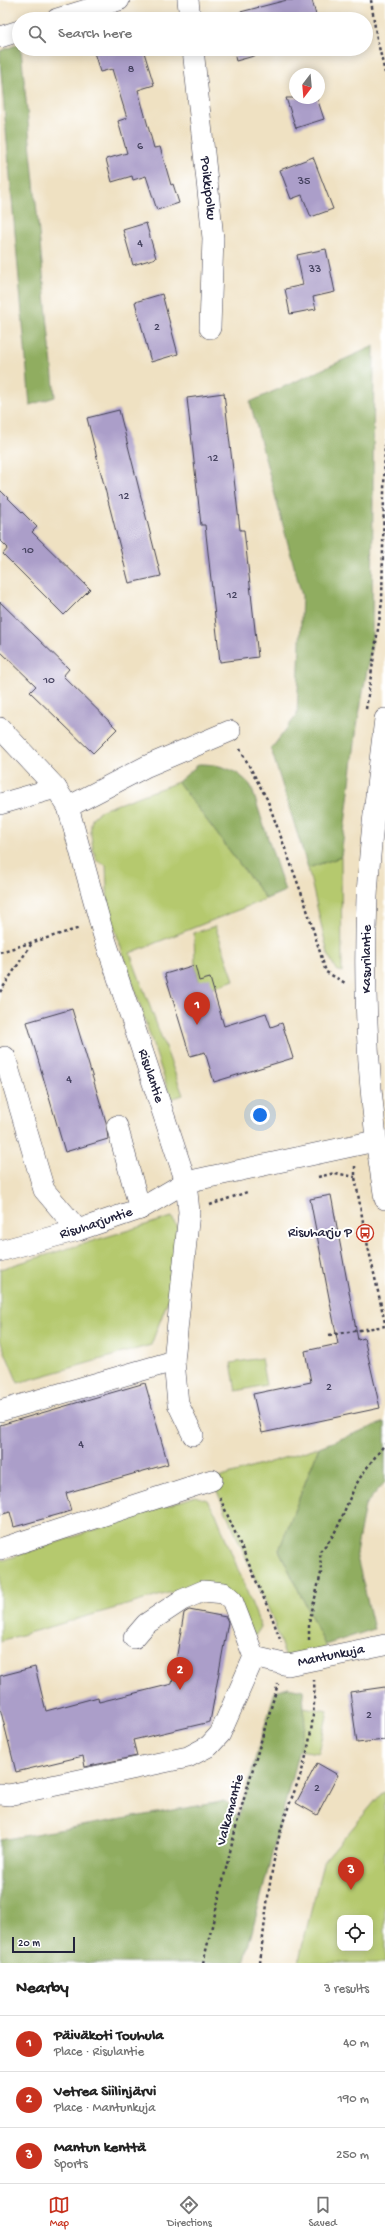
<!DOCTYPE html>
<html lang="en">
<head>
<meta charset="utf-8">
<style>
  body { margin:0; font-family:"Gochi Hand",sans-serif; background:#f6f6f6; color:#222 }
  .controls { position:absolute; right:12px; bottom:12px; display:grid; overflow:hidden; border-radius:8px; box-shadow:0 2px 10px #0003 }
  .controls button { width:36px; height:36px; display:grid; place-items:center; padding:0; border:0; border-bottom:1px solid #e0e0e0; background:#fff; color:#222; font:20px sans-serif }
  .compass { position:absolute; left:289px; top:68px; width:36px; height:36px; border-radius:50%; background:#fff; box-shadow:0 2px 10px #0003; rotate:196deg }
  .scale { position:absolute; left:12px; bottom:10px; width:63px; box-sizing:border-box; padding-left:4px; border:2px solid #22223b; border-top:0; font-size:11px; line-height:14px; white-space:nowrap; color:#22223b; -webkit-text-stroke:3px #fff; paint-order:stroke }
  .you { position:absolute; left:260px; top:1115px; width:14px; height:14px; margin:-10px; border:3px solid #fff; border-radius:50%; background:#1a73e8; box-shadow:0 0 0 6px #1a73e833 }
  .badge { display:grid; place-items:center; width:26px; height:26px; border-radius:50%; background:#c8321e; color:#fff; font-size:13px; font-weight:700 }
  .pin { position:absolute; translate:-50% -33px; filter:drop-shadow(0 1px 2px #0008) }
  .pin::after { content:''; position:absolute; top:21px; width:14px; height:12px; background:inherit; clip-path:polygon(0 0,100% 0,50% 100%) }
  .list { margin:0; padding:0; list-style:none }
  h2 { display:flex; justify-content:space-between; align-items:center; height:52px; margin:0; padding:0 16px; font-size:17px }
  h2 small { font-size:13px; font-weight:400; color:#767676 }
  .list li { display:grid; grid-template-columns:26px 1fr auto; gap:12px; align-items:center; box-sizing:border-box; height:56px; padding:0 16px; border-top:1px solid #e0e0e0 }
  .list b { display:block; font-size:15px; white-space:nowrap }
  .list p { margin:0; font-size:13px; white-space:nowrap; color:#767676 }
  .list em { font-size:13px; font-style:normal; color:#767676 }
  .icon { flex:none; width:22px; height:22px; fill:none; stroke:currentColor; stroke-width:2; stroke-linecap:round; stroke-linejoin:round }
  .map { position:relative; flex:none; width:385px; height:1963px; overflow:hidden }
  .search { position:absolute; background:#fff; box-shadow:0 2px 10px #0003; left:12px; right:12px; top:12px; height:44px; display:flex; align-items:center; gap:10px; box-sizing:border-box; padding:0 14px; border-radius:22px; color:#767676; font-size:15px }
  .sheet { height:220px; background:#fff }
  nav { display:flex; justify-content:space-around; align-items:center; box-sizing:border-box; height:56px; border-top:1px solid #e0e0e0; background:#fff; font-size:11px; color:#767676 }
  nav a { display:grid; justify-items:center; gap:2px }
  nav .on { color:#c8321e }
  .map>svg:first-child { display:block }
</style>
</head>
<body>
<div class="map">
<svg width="385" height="1963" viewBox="0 0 385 1963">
  <rect width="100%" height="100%" fill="#fff"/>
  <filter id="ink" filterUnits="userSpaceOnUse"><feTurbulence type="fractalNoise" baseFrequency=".025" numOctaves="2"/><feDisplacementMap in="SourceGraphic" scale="8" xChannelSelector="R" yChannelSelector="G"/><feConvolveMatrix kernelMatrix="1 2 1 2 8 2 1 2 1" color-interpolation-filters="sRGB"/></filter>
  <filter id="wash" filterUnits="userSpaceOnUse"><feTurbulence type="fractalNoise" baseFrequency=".012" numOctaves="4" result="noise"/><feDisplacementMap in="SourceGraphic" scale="16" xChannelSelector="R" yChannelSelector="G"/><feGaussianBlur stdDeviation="0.9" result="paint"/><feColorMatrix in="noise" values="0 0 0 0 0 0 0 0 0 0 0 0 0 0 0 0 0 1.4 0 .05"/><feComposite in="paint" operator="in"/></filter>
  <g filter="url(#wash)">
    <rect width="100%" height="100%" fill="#efe1c2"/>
    <g fill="#b5c96e" stroke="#6c7654" fill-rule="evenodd">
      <path d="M178 782 266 899 130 953 183 1095 171 1099 108 908 106 865 97 861C93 852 87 824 94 816 96 814 100 812 102 810Z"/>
      <polygon points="341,857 342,972 336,970 328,954 308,868"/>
      <polygon points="215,926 234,980 213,988 199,981 195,965 194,933"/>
      <polygon points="172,1217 179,1232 171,1292 151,1345 18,1383 0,1340 0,1269"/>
      <polygon points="261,1358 266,1385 236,1391 231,1363"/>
      <polygon points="319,1447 279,1550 331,1657 288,1665 272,1617 212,1480"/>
      <polygon points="196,1496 207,1500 216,1514 261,1627 255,1636 204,1583 0,1641 0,1558 4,1560"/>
      <polygon points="303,1707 328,1711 319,1753 298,1750 305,1726"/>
      <path d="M385 1792V1963H298L323 1863 382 1793ZM340 1918H370V1948H340Z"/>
    </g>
    <g fill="#90ad61" stroke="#59684e">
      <polygon points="19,44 19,49 21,49 55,397 30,405 0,61 0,51"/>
      <polygon points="374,346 372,642 357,726 341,857 308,868 271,749 297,715 302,596 250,402"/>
      <path d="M199 764C220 764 237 769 251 786L285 891 266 899 178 782Z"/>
      <polygon points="385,1422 385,1482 365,1505 356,1553 374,1629 325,1645 279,1550 319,1447"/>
      <polygon points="288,1687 303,1690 305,1726 244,1963 0,1963 0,1840 226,1801 238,1818 275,1691"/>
    </g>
    <g id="blocks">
      <g fill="#ab9ec9">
        <polygon points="287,0 312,0 317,19 225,19 225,16"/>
        <polygon points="93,49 143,49 154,85 138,90 154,148 160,147 171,185 173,184 179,203 157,210 146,176 133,180 132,176 112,182 106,159 127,153 118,121 127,118 112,69 100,72"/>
        <polygon points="233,49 267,49 268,52 236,61"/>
        <polygon points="286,98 317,98 324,119 296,128"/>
        <polygon points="313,157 333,209 311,217 302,195 291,199 280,170"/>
        <polygon points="146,223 156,258 133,265 123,230"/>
        <polygon points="326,249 335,292 313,297 316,309 290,314 285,289 303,285 297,255"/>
        <polygon points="162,294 178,354 151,362 135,302"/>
        <polygon points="224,393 240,530 244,530 258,657 220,662 205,525 201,525 187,398"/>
        <polygon points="119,410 161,576 129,583 87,418"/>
        <polygon points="0,490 37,527 32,532 90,589 64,615 3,554 8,548 0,540"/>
        <polygon points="0,602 69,669 63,676 117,729 93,753 30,692 36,686 0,651"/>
        <polygon points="195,965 199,981 210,978 224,1026 266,1013 271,1027 282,1023 293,1058 214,1082 205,1052 190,1056 165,974"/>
        <polygon points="72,1009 106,1122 108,1139 65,1152 27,1022"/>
        <polygon points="331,1195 358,1340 364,1338 380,1408 262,1433 253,1394 311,1382 305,1351 338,1344 310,1199"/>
        <polygon points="145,1383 168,1464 66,1493 71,1511 14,1527 10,1512 0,1515 0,1425"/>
        <polygon points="189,1610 226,1617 228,1622 210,1722 133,1740 137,1756 85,1767 83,1756 16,1772 0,1708 0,1676 35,1667 46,1711 98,1697 99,1702 172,1684 184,1613"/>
        <polygon points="385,1687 385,1740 357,1743 350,1692"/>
        <polygon points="317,1763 338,1775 317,1815 296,1803"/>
      </g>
    </g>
  </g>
  <g filter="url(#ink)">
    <use href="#blocks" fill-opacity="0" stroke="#413f4f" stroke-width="1"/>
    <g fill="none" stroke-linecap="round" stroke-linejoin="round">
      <g stroke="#413f4f" stroke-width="22">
        <g id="minor">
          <polyline points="188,0 190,19"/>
          <polyline points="57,19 119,0"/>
          <polyline points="0,37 19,31"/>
          <path id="s1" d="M193 49 213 238 210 328"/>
          <path d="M385 719C378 778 370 838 367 897 363 998 368 1099 385 1199"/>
          <path id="s2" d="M0 728 56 788 68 807 103 933 186 1182 375 1141"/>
          <polyline points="0,804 56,788"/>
          <polyline points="68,807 147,766 230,731"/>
          <polyline points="5,1057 44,1190 78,1230"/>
          <polyline points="117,1126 140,1209"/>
          <path id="s3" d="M0 1251 78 1230 140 1209 186 1182 189 1212 174 1361 178 1404 193 1435"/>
          <polyline points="0,1411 174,1361"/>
          <polyline points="0,1549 212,1480"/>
          <path id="s4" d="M254 1657 288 1665 385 1645"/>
          <polyline points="0,1794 9,1795 188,1757 209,1746 220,1734 254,1657 232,1600 224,1593 203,1591 182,1600 146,1624 134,1638"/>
        </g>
      </g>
      <g stroke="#413f4f" stroke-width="2.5" stroke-dasharray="3 3" stroke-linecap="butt">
        <polyline points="371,0 376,34 385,73"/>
        <polyline points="366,709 382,602 385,439"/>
        <polyline points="240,749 267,799 305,903 326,972 345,983"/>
        <polyline points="0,952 80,928"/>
        <polyline points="0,992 32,943"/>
        <polyline points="355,1166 355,1177 365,1233 385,1323"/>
        <polyline points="318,1177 335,1173 355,1177"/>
        <polyline points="210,1205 247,1192"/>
        <polyline points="329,1335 385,1326"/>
        <polyline points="220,1498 272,1617 281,1642"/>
        <path d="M309 1640V1623L321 1573 320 1551C340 1532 342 1513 354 1489 362 1472 374 1459 385 1444"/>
        <polyline points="203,1963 238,1819 278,1684"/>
        <path d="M260 1963C265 1921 269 1878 279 1837 284 1817 291 1800 298 1782 309 1754 316 1710 314 1680"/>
      </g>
      <use href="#minor" stroke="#fff" stroke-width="21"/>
    </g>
  </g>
  <defs>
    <g id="bus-ring" transform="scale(0.9)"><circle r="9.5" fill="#fff" stroke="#c8321e" stroke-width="1.5"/><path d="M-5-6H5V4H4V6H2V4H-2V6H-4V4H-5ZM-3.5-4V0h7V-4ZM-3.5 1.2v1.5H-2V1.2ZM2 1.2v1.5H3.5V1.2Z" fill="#c8321e"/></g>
  </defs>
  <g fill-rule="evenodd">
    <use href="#bus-ring" x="365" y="1233"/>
  </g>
  <g text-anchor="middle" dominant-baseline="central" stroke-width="4" stroke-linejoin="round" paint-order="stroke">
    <g font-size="12" fill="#44415e">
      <text x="131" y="70">8</text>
      <text x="140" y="147">6</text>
      <text x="304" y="182">35</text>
      <text x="140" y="244">4</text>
      <text x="315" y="270">33</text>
      <text x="157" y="328">2</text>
      <text x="213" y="459">12</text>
      <text x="124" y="497">12</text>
      <text x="28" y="551">10</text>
      <text x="232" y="596">12</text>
      <text x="49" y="681">10</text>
      <text x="69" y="1080">4</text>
      <text x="329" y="1388">2</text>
      <text x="81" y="1445">4</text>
      <text x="369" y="1716">2</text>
      <text x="317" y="1789">2</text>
    </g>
    <g font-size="14" fill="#22223b" stroke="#fff">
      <text stroke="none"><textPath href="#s1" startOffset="140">Poikkipolku</textPath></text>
      <text transform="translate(367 959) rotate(-90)">Kasurilantie</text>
      <text stroke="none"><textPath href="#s2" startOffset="386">Risulantie</textPath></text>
      <text stroke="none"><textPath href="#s3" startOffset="100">Risuharjuntie</textPath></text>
      <text stroke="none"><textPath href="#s4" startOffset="79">Mantunkuja</textPath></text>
      <text transform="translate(231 1810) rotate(-75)">Valkamantie</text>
    </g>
    <g font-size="14" fill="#22223b" stroke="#fff" text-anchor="end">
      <text x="352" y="1233">Risuharju P</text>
    </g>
  </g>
</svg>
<div class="controls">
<button><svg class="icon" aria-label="locate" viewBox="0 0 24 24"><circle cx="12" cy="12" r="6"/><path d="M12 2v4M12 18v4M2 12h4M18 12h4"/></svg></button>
</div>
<svg class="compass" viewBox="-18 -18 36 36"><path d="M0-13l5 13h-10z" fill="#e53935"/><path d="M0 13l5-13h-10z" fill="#767676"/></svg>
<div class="scale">20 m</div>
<div class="you"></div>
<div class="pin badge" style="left:197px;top:1025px">1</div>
<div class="pin badge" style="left:180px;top:1690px">2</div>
<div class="pin badge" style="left:351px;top:1890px">3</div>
<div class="search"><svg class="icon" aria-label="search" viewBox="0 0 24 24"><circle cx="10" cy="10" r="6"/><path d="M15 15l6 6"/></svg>Search here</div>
</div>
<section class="sheet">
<h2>Nearby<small>3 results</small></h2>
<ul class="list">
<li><span class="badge">1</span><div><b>Päiväkoti Touhula</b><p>Place · Risulantie</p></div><em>40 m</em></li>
<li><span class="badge">2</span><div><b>Vetrea Siilinjärvi</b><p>Place · Mantunkuja</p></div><em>190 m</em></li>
<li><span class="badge">3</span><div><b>Mantun kenttä</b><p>Sports</p></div><em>250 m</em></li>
</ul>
</section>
<nav>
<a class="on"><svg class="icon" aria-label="map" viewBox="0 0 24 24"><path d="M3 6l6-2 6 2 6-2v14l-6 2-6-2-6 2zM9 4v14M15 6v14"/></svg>Map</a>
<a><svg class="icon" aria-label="directions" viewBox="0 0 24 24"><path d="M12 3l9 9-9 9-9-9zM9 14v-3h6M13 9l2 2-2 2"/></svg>Directions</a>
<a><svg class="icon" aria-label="saved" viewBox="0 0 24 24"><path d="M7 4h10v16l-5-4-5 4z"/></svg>Saved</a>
</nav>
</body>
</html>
